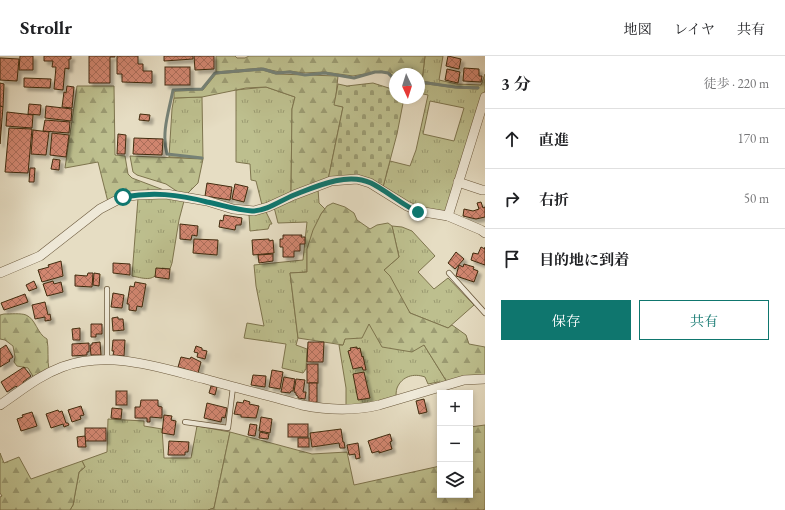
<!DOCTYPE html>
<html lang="ja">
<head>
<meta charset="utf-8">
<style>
  body { margin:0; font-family:"EB Garamond","Noto Serif JP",serif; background:#f2f2f2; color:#202124 }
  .controls { position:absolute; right:12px; bottom:12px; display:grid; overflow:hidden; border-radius:0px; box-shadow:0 2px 6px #0003 }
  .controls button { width:36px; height:36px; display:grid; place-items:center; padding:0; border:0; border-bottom:1px solid #e0e0e0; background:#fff; color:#202124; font:20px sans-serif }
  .compass { position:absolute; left:389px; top:12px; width:36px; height:36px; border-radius:50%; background:#fff; box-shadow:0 2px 6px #0003; rotate:176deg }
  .stop { position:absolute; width:12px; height:12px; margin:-9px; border:3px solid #0f766e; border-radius:50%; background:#fff }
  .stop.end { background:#0f766e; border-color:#fff; box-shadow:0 1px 4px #0008 }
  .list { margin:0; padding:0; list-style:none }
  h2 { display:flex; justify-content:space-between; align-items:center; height:52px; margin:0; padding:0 16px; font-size:17px }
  h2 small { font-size:13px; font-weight:400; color:#757577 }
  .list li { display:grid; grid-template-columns:26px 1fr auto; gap:12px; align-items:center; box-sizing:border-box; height:60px; padding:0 16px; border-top:1px solid #e0e0e0 }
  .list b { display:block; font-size:15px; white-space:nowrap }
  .list em { font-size:13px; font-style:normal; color:#757577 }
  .actions { display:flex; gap:8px; padding:12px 16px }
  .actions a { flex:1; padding:9px 0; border:1px solid #0f766e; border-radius:0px; text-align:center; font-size:14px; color:#0f766e }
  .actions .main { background:#0f766e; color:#fff }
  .icon { flex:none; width:22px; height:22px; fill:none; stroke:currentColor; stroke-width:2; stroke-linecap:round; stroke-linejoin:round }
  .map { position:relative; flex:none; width:485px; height:454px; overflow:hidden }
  header { display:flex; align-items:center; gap:24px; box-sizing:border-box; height:56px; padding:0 20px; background:#fff; border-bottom:1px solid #e0e0e0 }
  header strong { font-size:19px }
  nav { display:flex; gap:22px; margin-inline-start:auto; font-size:14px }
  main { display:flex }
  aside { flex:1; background:#fff }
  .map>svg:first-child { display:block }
</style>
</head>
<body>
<header>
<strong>Strollr</strong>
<nav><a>地図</a><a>レイヤ</a><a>共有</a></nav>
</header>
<main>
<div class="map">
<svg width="485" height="454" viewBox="0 0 485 454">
  <defs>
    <pattern id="grass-tufts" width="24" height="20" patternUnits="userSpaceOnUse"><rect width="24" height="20" fill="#bdbf8e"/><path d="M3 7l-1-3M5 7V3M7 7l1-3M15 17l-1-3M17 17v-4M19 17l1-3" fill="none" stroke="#9b9b72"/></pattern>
    <pattern id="forest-firs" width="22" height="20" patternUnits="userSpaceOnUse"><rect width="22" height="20" fill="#bdbf8e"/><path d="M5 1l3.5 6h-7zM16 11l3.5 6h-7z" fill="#9b9b72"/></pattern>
    <pattern id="cemetery-stones" width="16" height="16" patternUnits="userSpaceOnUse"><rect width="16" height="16" fill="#bdbf8e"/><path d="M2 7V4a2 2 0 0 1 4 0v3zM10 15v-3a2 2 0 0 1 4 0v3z" fill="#9b9b72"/></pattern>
    <pattern id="building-cross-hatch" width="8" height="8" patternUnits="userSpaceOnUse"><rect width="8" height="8" fill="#d18670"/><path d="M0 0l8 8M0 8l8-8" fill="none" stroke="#ab6e5a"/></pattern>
    <filter id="shadow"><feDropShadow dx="3.5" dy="3.5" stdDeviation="1" flood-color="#0004"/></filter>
  </defs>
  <rect width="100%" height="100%" fill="#e6ddc3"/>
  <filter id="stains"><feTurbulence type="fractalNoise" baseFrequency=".005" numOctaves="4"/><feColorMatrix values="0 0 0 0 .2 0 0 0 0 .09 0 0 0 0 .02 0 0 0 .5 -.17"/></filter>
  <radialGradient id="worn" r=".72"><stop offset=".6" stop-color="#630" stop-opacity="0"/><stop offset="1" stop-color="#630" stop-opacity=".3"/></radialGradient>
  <g fill="url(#grass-tufts)" stroke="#7e754e" fill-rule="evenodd">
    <path d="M425 0H443L439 24 457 28 481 29 485 18V35L481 41 447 153 444 155 418 152 383 131 390 105 410 110 416 94 428 39 419 37V28H427L457 32 478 33 479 31H456L422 25ZM430 45 464 52 454 85 423 78Z"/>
    <polygon points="266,31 295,41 292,53 291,137 262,149 256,125 251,124 250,108 236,106 236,34"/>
    <polygon points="202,41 203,103 169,101 172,53 174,42"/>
    <polygon points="318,133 319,147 325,153 321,158 307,193 307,216 290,217 298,282 296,289 307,293 306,313 303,317 282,312 286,288 244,282 247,267 264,270 256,230 254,209 303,204 307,166 278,167 274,151"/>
    <path d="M156 140 184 145 179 164 172 207 170 213 162 212C153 226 147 223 132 220L138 142Z"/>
    <polygon points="266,156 272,168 270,168 268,173 250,175 249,158"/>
    <polygon points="392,170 402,171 412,175 435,200 418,216 434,233 448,222 474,249 448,272 410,257 384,214 399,201"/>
    <path d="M369 267 424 289 447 326 442 327 438 326 428 328 425 321C414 317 402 320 397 332 396 335 396 339 396 342L379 347 346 350V332L339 289H343L345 283Z"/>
    <polygon points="108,363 144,365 144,370 162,373 164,402 191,402 197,370 230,376 214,452 208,454 70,454 73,449 79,416 85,411 82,405 107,396"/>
  </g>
  <g fill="url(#forest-firs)" stroke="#7e754e">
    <polygon points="216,0 235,0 237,2 245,2 249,0 425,0 422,25 419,26 419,18 395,18 395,22 390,17 381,15 353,20 324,16 304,17 290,15 280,16 261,12 216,16"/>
    <polygon points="262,14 276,18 338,20 335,49 343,51 328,124 291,137 292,53 295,41 266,31 246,32 202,41 174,42 174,36 176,35 203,34 216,18"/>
    <polygon points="77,30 114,30 115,99 125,100 128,118 132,122 169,136 108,146 98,106 65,112"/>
    <polygon points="130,100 203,103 198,127 187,138 181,138 166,128 137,119 133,116"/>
    <polygon points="333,147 345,151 354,157 357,164 370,173 377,169 388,167 392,170 399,201 384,214 390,220 410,257 448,272 452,269 466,279 469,288 485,291 485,321 447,326 424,289 412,296 382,291 369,268 362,282 345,283 343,289 298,282 290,217 307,216 307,193 313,174 321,158 327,150"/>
    <path d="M4 258C11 258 21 257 26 259 36 263 37 278 47 283 49 293 47 304 49 314L34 322 28 312 17 310 14 306 15 301 13 290 5 284 0 283V259Z"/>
    <polygon points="485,369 485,453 483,454 208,454 214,452 230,376 312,398 347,396 354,429 440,410 440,439 470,439 470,371"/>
    <polygon points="0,397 4,407 19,401 31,423 82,405 85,411 79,416 73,449 70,454 0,454 0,441 2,440 0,437"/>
  </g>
  <polygon fill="url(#cemetery-stones)" stroke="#7e754e" points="373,27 395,34 395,42 404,42 397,78 383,131 376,127 328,124 343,51 334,49 338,28 347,30"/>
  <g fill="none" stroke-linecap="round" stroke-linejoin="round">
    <g stroke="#758176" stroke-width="3">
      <polyline points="419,27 427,27 455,31 478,32"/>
      <path d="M202 102 167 98C161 77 169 55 173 34L202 33 215 17 263 13 276 17 290 16 305 19 325 17 354 22 375 16H382L388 17 395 24"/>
    </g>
  </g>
  <g fill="url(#building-cross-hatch)" stroke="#402b0f" filter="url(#shadow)">
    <polygon points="20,0 33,0 33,14 19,14"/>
    <polygon points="44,0 71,0 71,3 69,3 69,13 65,12 63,34 54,33 56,11 52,11 53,5 44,5"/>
    <polygon points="89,0 115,0 115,1 110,1 110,27 89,27"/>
    <polygon points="117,0 138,0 138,8 143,8 143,15 152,15 152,27 122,26 122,18 117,18"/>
    <polygon points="164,0 193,0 193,3 164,5"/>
    <polygon points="194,0 214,0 214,13 195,14"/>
    <polygon points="448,0 461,3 459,13 446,10"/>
    <polygon points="0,2 19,3 17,25 0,24"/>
    <rect x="165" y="11" width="25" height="18"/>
    <polygon points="464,12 479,13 479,20 482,20 481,26 463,25"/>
    <polygon points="447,13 460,16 458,27 445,24"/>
    <polygon points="24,22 51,23 50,32 24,31"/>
    <polygon points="0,27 4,28 3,51 0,50"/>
    <polygon points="67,30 74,31 72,52 62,51 64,36 66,37"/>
    <polygon points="29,48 41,49 40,59 28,58"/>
    <polygon points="0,50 3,51 0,88"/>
    <polygon points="46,50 72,53 71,65 45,62"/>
    <polygon points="7,56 33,59 32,72 6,70"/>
    <polygon points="140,58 150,59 149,65 139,64"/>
    <polygon points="45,64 70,66 69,77 43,75"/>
    <polygon points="9,72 32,73 28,117 5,116"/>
    <polygon points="33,74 49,76 46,99 31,98"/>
    <polygon points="52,77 69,79 66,101 50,99"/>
    <polygon points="118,78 126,79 125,98 117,98"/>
    <polygon points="134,82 163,83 162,99 133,98"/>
    <polygon points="53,103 60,104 59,114 51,113"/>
    <polygon points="30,112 35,112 34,126 29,126"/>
    <polygon points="207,127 232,131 230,144 205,140"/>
    <polygon points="235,128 248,131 244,146 232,143"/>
    <polygon points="481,146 483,152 485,151 485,161 476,163 463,160 464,153 473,155 479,153 477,147"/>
    <polygon points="224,159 242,162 241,169 236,169 235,174 219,171 220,164 223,165"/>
    <polygon points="180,168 198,170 197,180 192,179 191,184 180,183"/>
    <polygon points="283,179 302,179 301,181 305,181 305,188 300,188 300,195 294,195 294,201 283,201 283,191 280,191 280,183 283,183"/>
    <polygon points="194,183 218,184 217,199 193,197"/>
    <polygon points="269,183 269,185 273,184 274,197 253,199 252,184"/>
    <polygon points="481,191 485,193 485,191 485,209 471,204 473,197 478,198"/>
    <polygon points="456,196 464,203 455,213 448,207"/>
    <polygon points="273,198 273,205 259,207 258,199"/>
    <polygon points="61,205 63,220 42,226 38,214 49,211 48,209"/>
    <polygon points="113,207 130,208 130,219 113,217"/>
    <polygon points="464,208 474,211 473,213 478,215 474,226 456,220 459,209 463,211"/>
    <polygon points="156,212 170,213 169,223 155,221"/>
    <polygon points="88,217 93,217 92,231 75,230 75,219 87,220"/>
    <polygon points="94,217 100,218 99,230 93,229"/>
    <polygon points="34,225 37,232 29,235 26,229"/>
    <polygon points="53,225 54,228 61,226 63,236 47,240 43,228"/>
    <polygon points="135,226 146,228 142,251 137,250 136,255 129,254 129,248 127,248 130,230 134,231"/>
    <polygon points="113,237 124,239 122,252 111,251"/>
    <polygon points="25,238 28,246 4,254 1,247"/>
    <polygon points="45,246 48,259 50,258 51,264 45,265 45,261 35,263 32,249"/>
    <polygon points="118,261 118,263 123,263 124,274 113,275 112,262"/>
    <polygon points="91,268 102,268 102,278 96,278 96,281 91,281"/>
    <polygon points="80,272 80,284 73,284 72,273"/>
    <polygon points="113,284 125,284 124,300 113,299 114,295 112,295"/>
    <polygon points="100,286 101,299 91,299 90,289 92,289 92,287"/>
    <polygon points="308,286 324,286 323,306 307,306"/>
    <polygon points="89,287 89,296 87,296 87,299 72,300 72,288"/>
    <polygon points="6,289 13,301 9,304 10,305 0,311 0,293"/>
    <polygon points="196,290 202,292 202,294 207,295 205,303 197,301 198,297 194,296"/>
    <polygon points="357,291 357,293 360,292 362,301 363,300 366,314 363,314 362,311 353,313 348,295 351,294 350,292"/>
    <polygon points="181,301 190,303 191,301 201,306 198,317 178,311"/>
    <rect x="307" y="308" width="11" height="19"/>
    <polygon points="24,311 31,320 23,326 24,328 18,332 16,330 7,336 1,326"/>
    <polygon points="272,314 283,316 280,333 269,331"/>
    <polygon points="364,316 370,342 358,344 353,318"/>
    <polygon points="253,319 266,320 265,331 251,329"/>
    <polygon points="284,321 295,323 293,335 291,335 290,337 281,336"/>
    <polygon points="296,323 305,324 303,336 306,336 305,343 298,342 298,340 296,339 296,337 294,336"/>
    <polygon points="309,327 317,327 317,346 309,347"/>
    <polygon points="211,330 217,331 215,339 209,337"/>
    <rect x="116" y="335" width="11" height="14"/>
    <polygon points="424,343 427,356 419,358 416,345"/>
    <polygon points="141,344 158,344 158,350 162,351 162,362 150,361 150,366 147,366 147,362 135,362 135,351 140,351"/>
    <polygon points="244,344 250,346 249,348 259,350 256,362 241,361 241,359 234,358 237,346 243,347"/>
    <polygon points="207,347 227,352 225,362 222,361 221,366 204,362"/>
    <polygon points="81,350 84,359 80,360 81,363 72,366 68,354"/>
    <polygon points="112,352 122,353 121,363 111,362"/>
    <polygon points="58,354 59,356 62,355 66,367 68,367 69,369 64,371 63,368 51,372 46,358"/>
    <polygon points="32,356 37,370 21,375 17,363 23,361 22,359"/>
    <polygon points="164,359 172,360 171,364 176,365 174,379 162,377"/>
    <polygon points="261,361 272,363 270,377 259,375"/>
    <polygon points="250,368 257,369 255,380 248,379"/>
    <rect x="288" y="368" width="20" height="13"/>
    <rect x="85" y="372" width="21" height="13"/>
    <polygon points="341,373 343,386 344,386 345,392 340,392 339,387 312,391 310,377"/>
    <polygon points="260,376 269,378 268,383 259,382"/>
    <polygon points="390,378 392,385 390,386 392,393 379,397 379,395 372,397 368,385"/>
    <polygon points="85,380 86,391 78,391 77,381"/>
    <rect x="298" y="382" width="11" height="9"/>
    <polygon points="169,385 189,386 188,396 185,396 185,399 168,399"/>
    <polygon points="358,387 360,402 356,403 355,398 349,399 347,389"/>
  </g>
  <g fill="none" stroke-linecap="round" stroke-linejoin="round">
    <g stroke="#6a583c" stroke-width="6">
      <g id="lane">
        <polyline points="449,217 485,257"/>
        <polyline points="107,233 107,303"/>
        <polyline points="185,366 228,372 233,331"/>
      </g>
    </g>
    <g stroke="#6a583c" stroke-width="10">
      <g id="street">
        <polyline points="458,126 482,134 485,134"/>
        <polyline points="448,160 485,41"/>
        <polyline points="0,217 40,200 100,153 123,141 137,139 166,138 207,145 233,153 254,155 268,151 294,139 331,125 357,123 370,127 407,150 418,155 448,160 481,174 485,177"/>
        <path d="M0 349C21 335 38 320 62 311 110 294 157 311 205 323 237 332 270 340 302 349 327 354 354 355 379 349L464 324 485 323"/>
      </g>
    </g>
    <use href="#lane" stroke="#efe9d8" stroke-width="4.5"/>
    <use href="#street" stroke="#efe9d8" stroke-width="9"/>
  </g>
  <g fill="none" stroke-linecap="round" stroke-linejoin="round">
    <path stroke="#0f766e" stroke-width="5" d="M123 141C153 136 177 138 207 146 222 149 236 154 252 155 267 155 281 144 294 139 317 130 347 116 371 127 387 135 401 148 418 156"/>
  </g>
  <rect width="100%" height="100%" filter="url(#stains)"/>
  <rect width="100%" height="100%" fill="url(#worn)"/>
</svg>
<div class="controls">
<button>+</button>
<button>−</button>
<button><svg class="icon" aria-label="layers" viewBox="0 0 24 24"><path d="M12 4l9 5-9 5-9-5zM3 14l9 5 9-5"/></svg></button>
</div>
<svg class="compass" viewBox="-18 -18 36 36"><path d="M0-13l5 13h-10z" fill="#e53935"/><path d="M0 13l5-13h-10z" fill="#757577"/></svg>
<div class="stop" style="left:123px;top:141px"></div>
<div class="stop end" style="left:418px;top:156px"></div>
</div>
<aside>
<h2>3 分<small>徒歩 · 220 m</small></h2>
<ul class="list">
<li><svg class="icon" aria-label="ahead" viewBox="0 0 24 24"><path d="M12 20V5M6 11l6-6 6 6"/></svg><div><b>直進</b></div><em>170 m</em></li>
<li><svg class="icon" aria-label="right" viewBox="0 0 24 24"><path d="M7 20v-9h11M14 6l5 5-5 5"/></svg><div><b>右折</b></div><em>50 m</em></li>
<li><svg class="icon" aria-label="arrive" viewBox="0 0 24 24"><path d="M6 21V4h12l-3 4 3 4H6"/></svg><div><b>目的地に到着</b></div></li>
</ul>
<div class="actions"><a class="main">保存</a><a>共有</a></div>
</aside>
</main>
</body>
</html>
